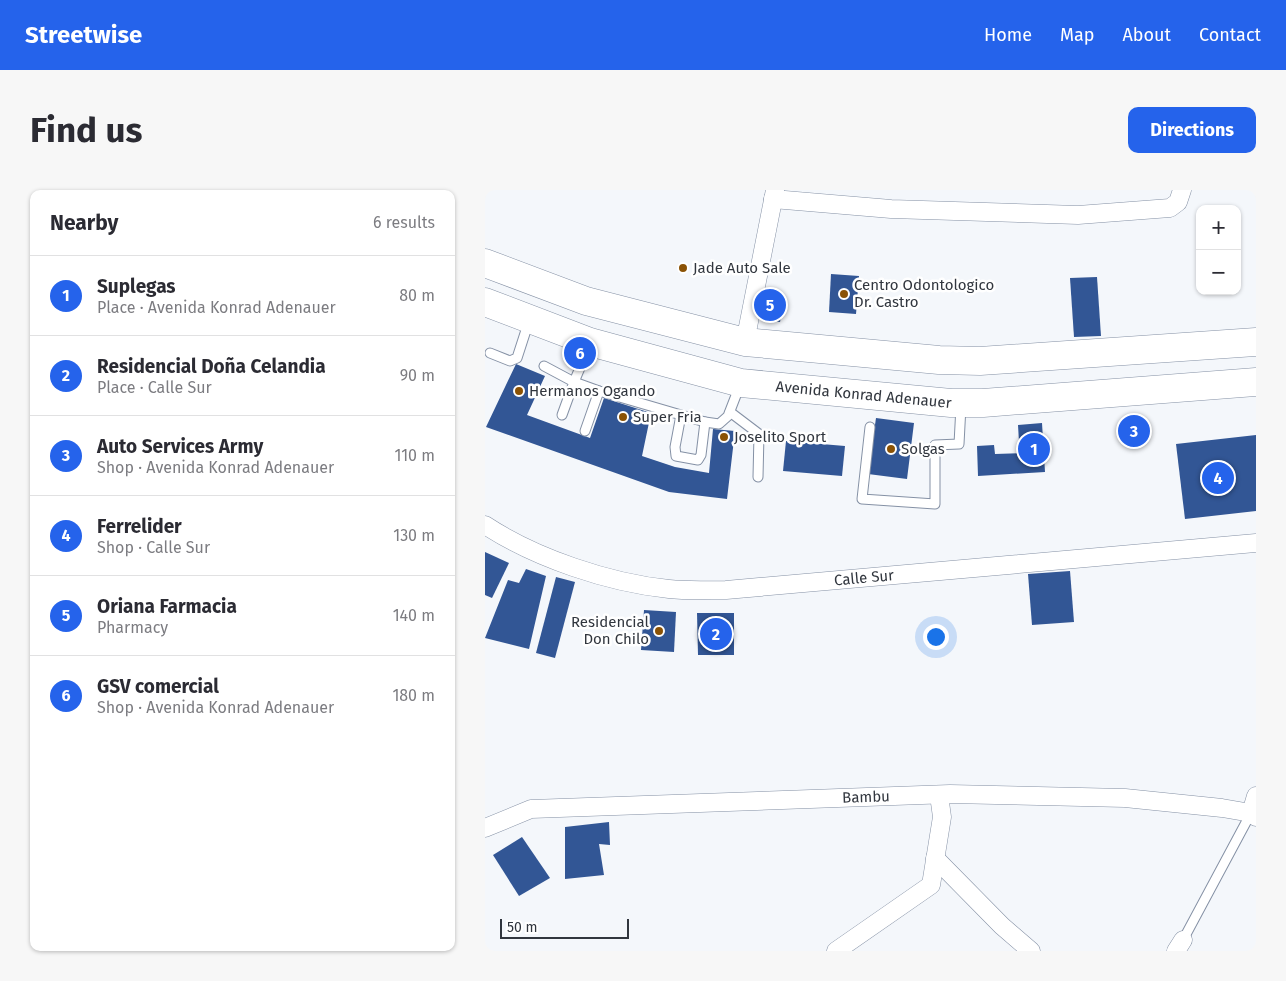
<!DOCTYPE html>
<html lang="en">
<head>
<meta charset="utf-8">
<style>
  body { margin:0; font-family:"Fira Sans",sans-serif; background:#f7f7f7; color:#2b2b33 }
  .controls { position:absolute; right:15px; top:15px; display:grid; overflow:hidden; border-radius:10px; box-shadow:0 1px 4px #0004 }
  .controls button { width:45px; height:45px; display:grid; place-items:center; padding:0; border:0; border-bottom:1px solid #e1e1e2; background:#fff; color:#2b2b33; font:25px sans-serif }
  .scale { position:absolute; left:15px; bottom:12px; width:129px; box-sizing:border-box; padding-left:5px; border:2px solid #31363e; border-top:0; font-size:14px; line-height:18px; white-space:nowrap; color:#31363e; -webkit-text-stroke:4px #fff; paint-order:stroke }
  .you { position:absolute; left:450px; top:446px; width:18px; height:18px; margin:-12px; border:4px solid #fff; border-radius:50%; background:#1a73e8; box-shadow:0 0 0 8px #1a73e833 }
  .badge { display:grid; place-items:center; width:32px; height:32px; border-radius:50%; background:#2563eb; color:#fff; font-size:16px; font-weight:700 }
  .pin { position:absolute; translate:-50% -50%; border:2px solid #fff; box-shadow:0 1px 5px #0006 }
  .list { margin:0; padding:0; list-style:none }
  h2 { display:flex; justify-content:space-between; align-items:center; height:65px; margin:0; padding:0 20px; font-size:21px }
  h2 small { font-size:16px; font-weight:400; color:#7c7c81 }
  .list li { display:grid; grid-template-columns:32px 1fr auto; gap:15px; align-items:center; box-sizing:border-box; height:80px; padding:0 20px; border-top:1px solid #e1e1e2 }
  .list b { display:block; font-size:19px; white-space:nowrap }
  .list p { margin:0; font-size:16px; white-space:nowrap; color:#7c7c81 }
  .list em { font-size:16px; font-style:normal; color:#7c7c81 }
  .map { position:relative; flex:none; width:771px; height:761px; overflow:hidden; border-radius:10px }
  header { display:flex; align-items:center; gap:30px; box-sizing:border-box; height:70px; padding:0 25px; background:#2563eb; color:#fff }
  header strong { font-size:24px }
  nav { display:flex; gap:28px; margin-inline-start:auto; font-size:18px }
  .intro { display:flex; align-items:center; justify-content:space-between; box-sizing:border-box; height:120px; padding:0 30px }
  h1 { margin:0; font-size:35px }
  .button { padding:12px 22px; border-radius:10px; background:#2563eb; color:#fff; font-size:18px; font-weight:700 }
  main { display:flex; gap:30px; padding:0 30px }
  aside { flex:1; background:#fff; border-radius:10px; box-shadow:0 1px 4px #0004 }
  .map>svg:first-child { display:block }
</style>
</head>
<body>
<header>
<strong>Streetwise</strong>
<nav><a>Home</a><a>Map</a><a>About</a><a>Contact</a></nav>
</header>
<div class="intro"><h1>Find us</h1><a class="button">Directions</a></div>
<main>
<aside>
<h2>Nearby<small>6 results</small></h2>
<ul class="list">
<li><span class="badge">1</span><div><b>Suplegas</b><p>Place · Avenida Konrad Adenauer</p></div><em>80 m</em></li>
<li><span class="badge">2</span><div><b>Residencial Doña Celandia</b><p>Place · Calle Sur</p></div><em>90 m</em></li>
<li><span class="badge">3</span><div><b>Auto Services Army</b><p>Shop · Avenida Konrad Adenauer</p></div><em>110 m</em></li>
<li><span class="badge">4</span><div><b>Ferrelider</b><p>Shop · Calle Sur</p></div><em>130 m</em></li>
<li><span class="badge">5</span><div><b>Oriana Farmacia</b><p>Pharmacy</p></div><em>140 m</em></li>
<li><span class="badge">6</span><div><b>GSV comercial</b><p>Shop · Avenida Konrad Adenauer</p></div><em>180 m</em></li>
</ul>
</aside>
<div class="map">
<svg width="771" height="761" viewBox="0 0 771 761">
  <rect width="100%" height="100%" fill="#f4f7fb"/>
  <g fill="#325695">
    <polygon points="346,84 374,86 371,124 344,122"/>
    <polygon points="612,87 616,146 589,147 585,88"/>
    <polygon points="274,105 299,109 295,132 277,129 271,121"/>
    <polygon points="31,174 60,186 42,225 105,248 119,208 166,223 157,266 190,277 224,283 228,239 250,241 242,309 184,302 1,237"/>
    <polygon points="654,225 656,256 644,257 642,226"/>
    <polygon points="391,228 429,233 422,289 383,284"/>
    <polygon points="557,233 560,282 493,286 492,256 509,255 510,264 539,263 539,252 534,252 533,235"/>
    <polygon points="771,245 771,321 700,329 691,254"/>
    <polygon points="301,251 360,256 357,286 298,281"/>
    <polygon points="0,362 24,373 7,408 0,405"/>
    <polygon points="41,379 61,386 44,459 0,448 23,390 34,393"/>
    <polygon points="585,381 589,432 547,435 543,384"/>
    <polygon points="71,387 90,392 70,468 51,463"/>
    <polygon points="159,420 191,422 189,462 156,460"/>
    <polygon points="212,423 249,423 249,465 213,465"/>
    <polygon points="124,632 125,655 114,654 119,685 80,689 80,637"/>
    <polygon points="37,647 65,688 34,706 8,665"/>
  </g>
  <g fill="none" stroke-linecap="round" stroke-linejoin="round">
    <g stroke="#8591a5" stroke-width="11">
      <g id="service">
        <polyline points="105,154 89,192 114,201 220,232 234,234 243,226 255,195"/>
        <polyline points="5,163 25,171 32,168 44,131"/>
        <polyline points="59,176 89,192 77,225"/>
        <polyline points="245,222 274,244 273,287"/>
        <polyline points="196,225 190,257 191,266 213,270 216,265 220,232"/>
        <polyline points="385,237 377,309 450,314 450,255 474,254 476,216"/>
        <polyline points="100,241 114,201"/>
        <polyline points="698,750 766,623"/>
      </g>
    </g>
    <g stroke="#8591a5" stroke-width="19">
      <g id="minor">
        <polyline points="288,9 406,19 593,25 685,18 693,12 697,0"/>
        <polyline points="260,152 290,0"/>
        <path id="s1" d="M0 335C50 368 124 393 184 399 202 401 222 400 241 400L771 353"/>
        <polyline points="766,623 771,606"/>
        <path id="s2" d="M0 638 46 619 465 604 640 608 737 618 766 623 771 627"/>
        <polyline points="450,668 517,736 546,761"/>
        <polyline points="351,761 446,695 457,627 454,605"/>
        <polyline points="691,761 698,750"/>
      </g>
    </g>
    <g stroke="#8591a5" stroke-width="29">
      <g id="primary">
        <polyline points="0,73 101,111 260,152 454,170 495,171 771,152"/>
        <path id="s3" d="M0 112 105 152 256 193 466 213H498L771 192"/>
      </g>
    </g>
    <use href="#service" stroke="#fff" stroke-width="9"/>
    <use href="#minor" stroke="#fff" stroke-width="18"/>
    <use href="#primary" stroke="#fff" stroke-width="28"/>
  </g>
  <g fill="#8a5205" stroke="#fff" stroke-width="2">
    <circle cx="198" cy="78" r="5"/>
    <circle cx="359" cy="104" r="5"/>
    <circle cx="34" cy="201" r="5"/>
    <circle cx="138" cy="227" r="5"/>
    <circle cx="239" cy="247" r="5"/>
    <circle cx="406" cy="259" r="5"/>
    <circle cx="174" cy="441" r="5"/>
  </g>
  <g text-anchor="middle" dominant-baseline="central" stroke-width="5" stroke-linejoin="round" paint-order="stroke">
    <g font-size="15" fill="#31363e" stroke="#fff" text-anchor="start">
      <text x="208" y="78">Jade Auto Sale</text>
      <text x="369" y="95">Centro Odontologico<tspan x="369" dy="17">Dr. Castro</tspan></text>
      <text x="44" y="201">Hermanos Ogando</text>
      <text x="148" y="227">Super Fria</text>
      <text x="249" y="247">Joselito Sport</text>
      <text x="416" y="259">Solgas</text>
      <text x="164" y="432" text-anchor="end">Residencial<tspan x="164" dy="17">Don Chilo</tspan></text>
    </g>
    <g font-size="15" fill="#31363e" stroke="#fff">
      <text stroke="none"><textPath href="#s3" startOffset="392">Avenida Konrad Adenauer</textPath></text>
      <text stroke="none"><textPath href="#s1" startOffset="392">Calle Sur</textPath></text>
      <text stroke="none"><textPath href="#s2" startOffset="385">Bambu</textPath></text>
    </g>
  </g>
</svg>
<div class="controls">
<button>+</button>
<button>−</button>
</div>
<div class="scale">50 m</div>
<div class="you"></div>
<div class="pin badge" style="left:549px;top:259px">1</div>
<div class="pin badge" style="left:231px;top:444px">2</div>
<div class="pin badge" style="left:649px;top:241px">3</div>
<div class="pin badge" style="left:733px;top:288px">4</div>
<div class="pin badge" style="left:285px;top:115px">5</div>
<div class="pin badge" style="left:95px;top:163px">6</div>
</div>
</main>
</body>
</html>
